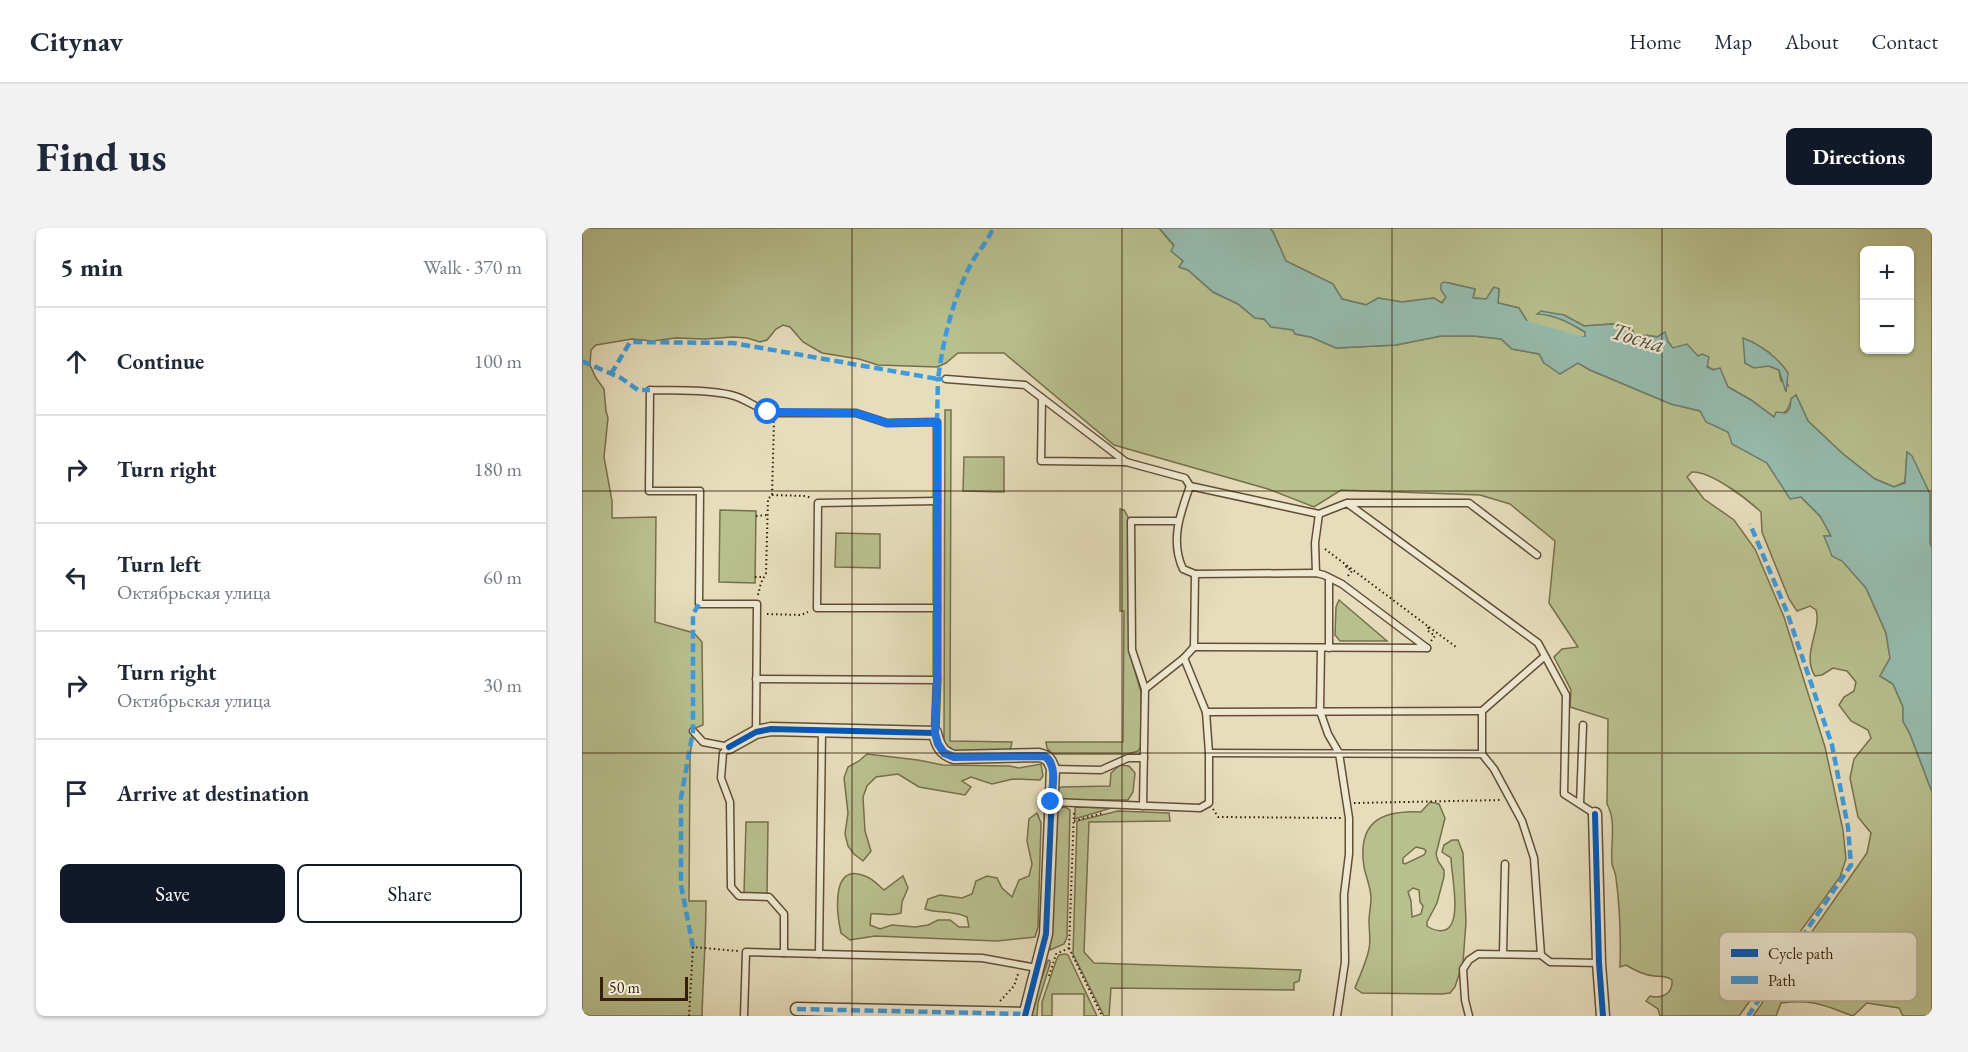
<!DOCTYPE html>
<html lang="en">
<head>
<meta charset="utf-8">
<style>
  body { margin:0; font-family:"EB Garamond",serif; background:#f2f2f3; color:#1f2937 }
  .controls { position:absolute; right:18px; top:18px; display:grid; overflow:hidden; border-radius:9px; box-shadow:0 2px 4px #0004 }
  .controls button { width:54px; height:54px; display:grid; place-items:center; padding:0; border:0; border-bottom:2px solid #e0e1e3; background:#fff; color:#1f2937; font:30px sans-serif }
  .scale { position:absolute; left:18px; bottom:15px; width:88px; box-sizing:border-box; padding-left:6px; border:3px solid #361e08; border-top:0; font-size:16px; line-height:21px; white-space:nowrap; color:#361e08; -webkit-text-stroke:4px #efe9d3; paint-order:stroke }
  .stop { position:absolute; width:18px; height:18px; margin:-14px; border:4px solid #1a73e8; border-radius:50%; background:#fff }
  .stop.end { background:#1a73e8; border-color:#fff; box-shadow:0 2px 6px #0008 }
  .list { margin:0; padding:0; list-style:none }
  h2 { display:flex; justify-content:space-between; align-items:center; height:78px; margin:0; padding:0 24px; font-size:26px }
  h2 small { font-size:20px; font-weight:400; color:#747a83 }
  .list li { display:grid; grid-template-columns:39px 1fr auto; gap:18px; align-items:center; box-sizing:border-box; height:108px; padding:0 24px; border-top:2px solid #e0e1e3 }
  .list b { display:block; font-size:22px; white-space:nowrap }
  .list p { margin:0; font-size:20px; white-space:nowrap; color:#747a83 }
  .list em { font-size:20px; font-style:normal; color:#747a83 }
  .actions { display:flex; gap:12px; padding:18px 24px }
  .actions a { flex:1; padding:14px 0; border:2px solid #111827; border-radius:9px; text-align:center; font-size:21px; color:#111827 }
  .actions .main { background:#111827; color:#fff }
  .icon { flex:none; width:33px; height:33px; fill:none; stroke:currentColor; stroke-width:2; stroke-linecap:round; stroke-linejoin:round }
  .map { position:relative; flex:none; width:1350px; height:788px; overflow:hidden; border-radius:9px }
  header { display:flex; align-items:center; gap:36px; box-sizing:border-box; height:84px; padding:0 30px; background:#fff; border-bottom:2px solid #e0e1e3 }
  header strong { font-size:28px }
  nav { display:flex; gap:33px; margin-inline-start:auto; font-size:21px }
  .intro { display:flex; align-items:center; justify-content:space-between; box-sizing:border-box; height:144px; padding:0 36px }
  h1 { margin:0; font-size:42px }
  .button { padding:15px 27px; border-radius:9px; background:#111827; color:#fff; font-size:21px; font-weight:700 }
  main { display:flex; gap:36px; padding:0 36px }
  aside { flex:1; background:#fff; border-radius:9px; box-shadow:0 2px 4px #0004 }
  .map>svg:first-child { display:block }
</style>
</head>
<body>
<header>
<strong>Citynav</strong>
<nav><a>Home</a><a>Map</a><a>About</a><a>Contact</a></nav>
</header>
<div class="intro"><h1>Find us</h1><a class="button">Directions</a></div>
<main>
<aside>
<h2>5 min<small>Walk · 370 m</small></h2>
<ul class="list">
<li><svg class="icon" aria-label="ahead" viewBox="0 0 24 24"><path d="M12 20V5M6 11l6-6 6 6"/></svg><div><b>Continue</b></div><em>100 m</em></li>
<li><svg class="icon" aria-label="right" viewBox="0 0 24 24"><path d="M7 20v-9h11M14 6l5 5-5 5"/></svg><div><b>Turn right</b></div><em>180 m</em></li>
<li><svg class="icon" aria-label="left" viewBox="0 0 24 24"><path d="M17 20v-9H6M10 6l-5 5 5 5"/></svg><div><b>Turn left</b><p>Октябрьская улица</p></div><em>60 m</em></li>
<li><svg class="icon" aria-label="right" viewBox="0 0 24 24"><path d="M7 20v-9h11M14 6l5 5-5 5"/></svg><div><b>Turn right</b><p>Октябрьская улица</p></div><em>30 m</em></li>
<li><svg class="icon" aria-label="arrive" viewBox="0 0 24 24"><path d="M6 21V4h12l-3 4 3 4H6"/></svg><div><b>Arrive at destination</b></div></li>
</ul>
<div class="actions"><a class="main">Save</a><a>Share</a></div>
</aside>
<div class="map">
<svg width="1350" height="788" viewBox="0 0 1350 788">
  <rect width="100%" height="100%" fill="#e6ddbc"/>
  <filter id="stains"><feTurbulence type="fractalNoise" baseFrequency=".00333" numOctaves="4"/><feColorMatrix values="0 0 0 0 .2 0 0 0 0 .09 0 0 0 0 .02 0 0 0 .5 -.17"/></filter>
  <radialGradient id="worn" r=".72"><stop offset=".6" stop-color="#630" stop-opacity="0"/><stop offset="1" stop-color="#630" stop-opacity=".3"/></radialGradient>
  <g fill="#b8c08e" stroke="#776f4b" stroke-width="1.5" fill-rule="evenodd">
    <path d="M0 0H577L592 18 590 23 601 33 597 39 606 42 631 64 656 76 673 90 682 91 711 102 713 106 729 109 754 120 814 117 859 108H892L919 111 930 121 957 126 962 135H996L1008 142 1089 176 1119 183 1125 194 1146 204 1185 235 1208 270 1219 269 1238 288 1249 308H1242L1260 332 1284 360 1304 405 1308 430 1298 448 1311 456 1321 479V493L1328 506 1350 564V788H1321L1317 780 1285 775 1271 788C1241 777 1231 771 1199 775L1194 788H1171L1285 625 1289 605 1276 589 1268 550 1272 531 1289 510 1286 502 1269 493 1257 477 1262 469 1272 463 1274 454 1265 443 1251 440 1240 447 1233 448C1219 427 1240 401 1234 382L1228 378 1215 383 1207 371 1180 304 1179 284C1165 271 1129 243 1110 244L1105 249 1122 271 1152 292 1173 321 1202 389 1243 519 1261 602 1264 631 1258 649 1157 788H1078L1076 781 1064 773 1068 768C1080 771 1091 766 1090 752 1083 747 1079 749 1072 748 1062 747 1052 742 1044 737L1038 739C1039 709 1038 680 1034 650 1034 645 1031 641 1030 636 1028 617 1035 594 1025 576L1026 491 988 479 989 462 972 429 980 421 996 419 967 375 973 313 928 276 898 267 759 262 732 279 686 261 532 217 422 125H376L364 135 355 139 296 137 277 131 240 125 221 114 208 99 201 97 194 101 185 112 178 114 165 110 151 109 123 111 93 110 71 113 50 111 14 117 9 122 8 137 14 150 22 161 24 183 26 190 22 229 30 273V290L74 289 73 394 112 405 120 414 121 497 111 501 108 529 107 673H124C124 711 121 750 120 788H8L0 785Z"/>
    <path d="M688 0H1346L1350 4V319L1348 315V266L1325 225 1323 254 1312 259 1293 251 1261 226 1226 193 1214 167 1209 171C1207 183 1203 185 1192 189L1169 172 1146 159 1138 141C1124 144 1126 134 1116 128 1109 124 1099 125 1092 121 1086 117 1092 119 1086 114 1077 107 1064 107 1053 109L1050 101 1030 96 1002 98 982 87H966L985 93 1003 104 1004 109H977L983 117 972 116 954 108 937 80 916 75 917 61 911 60 905 71 891 70 893 61 867 55 864 69 860 75 851 70 820 74 796 70 785 77 760 71 751 56 704 33 691 4ZM1282 22H1328V122H1282ZM1170 114 1188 125 1206 157 1199 153 1197 142 1187 138 1172 139 1163 135V125Z"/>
    <polygon points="363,182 369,182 368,513 430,514 428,523 369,524 363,518 362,512"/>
    <polygon points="382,229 422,229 422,264 381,263"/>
    <polygon points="538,281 542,282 546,289 547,423 559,464 559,519 556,523 546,526 470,526 465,520 464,514 541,514 542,383 538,383"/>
    <polygon points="138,282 174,283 173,355 137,354"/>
    <polygon points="254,305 298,306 298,340 253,339"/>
    <polygon points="757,372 805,413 758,413 753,407 754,379"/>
    <polygon points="285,526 336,532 361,537 427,538 437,540 459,536 461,548 458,552 431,551 410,556 389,549 380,553 389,559 383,567 337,559 316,546 294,549 285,558 281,569 283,603 289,623 281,633 272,626 266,618 263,606 266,585 262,550 266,539 277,533"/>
    <polygon points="538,537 547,538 553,545 551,564 546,572 486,572 480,570 475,566 477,560 480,559 528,558 529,545"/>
    <path d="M848 574 857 576 863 590 854 626 856 633 862 642V649L855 675 845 694V698C851 702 856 704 863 702 881 696 869 645 869 630L860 624 862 617 870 612H876L881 625 884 694 881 734 873 759 868 765 860 766 780 765 773 760C778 747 784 735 787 721 789 712 787 703 787 693 787 686 789 678 789 670 789 660 784 649 782 639 775 594 799 582 839 584ZM834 619 842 621 844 623 842 627 823 636 821 635V630ZM831 660 837 662 838 674 841 678 839 686 830 689 829 673 826 664Z"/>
    <polygon points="483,579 488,582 485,709 482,716 468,722 475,585 478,580"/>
    <polygon points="493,579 529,580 493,591"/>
    <polygon points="536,583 587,585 588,593 507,594 502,724 512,735 719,742 717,753 712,755 712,762 529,760 527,788 522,788 491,726 495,593"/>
    <path d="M455 585 459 595 456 699 453 709 415 713 293 708 268 712 259 705C255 687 248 633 283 648 290 650 296 657 302 662L321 648 326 660 320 674 319 685C308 689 300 685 289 686L288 697 298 701 310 697 333 699 346 697 356 692H368L377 699H387L385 689C369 682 358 686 343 681L346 671 358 667 380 670 390 666 394 653 405 648 415 650 420 660 430 669 437 652 447 648 450 636 445 613 447 591Z"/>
    <polygon points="164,594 186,594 185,666 162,665"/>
    <polygon points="483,726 486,727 515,788 502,788 502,766 470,766 470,788 460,788 460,774 474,733 477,727"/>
    <polygon points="466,732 468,733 468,736 456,775 455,788 447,788"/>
  </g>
  <g fill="#96bcaf" stroke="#707d6c" stroke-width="1.5">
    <path d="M577 0H688L691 4 704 33 751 56 760 71 784 77 796 70 820 74 852 70 860 75 864 69 859 62V56L862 54 893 61 891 70 904 71 912 59 917 61 916 75 937 80 954 108 972 116 982 117 976 109 987 110 1003 109V104C988 95 974 87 955 86L959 83 982 87 1002 98 1030 96 1047 99 1054 109 1064 107 1075 109 1083 104 1086 114 1091 120 1105 116 1116 128 1120 126 1127 129 1125 139 1131 142 1138 140 1146 159 1169 172 1192 189 1194 184 1204 185 1208 180 1209 171 1214 167 1226 193 1261 226 1293 251 1312 259 1323 255 1325 224 1330 228 1348 266V315L1350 320V564L1328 506 1321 493V479L1311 456 1298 448 1308 430 1304 405 1284 360 1260 333 1250 328 1242 308H1249L1238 288 1219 269 1208 271 1185 235 1150 216 1146 204 1124 194 1118 183 1089 176 1008 142 996 135 978 146 962 135 957 126 930 121 919 111 892 108H859L814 117 754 120 729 109 713 106 711 102 689 99 682 91 673 90 656 76 631 64 606 42 597 39 601 33 589 23 592 17Z"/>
    <path d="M1161 110C1177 116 1197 130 1206 145L1204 164 1197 142 1187 138 1172 140 1163 135Z"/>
  </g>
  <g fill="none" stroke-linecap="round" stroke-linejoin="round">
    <polyline stroke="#96bcaf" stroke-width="21" points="925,95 942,103 1007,121"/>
    <g stroke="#624e35" stroke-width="9">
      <g id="service">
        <polyline points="364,151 443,157 544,234 603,250 608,258"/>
        <polyline points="460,170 459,233 544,234"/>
        <polyline points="355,273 236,275 235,380 355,380"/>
        <polyline points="766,275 887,275 955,327"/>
        <polyline points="734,345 733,315 737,286"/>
        <path d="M613 346 601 341C588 313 598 286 608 258L737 286 765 275 956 415 984 467 982 566 1013 586"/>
        <polyline points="612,419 845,420"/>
        <polyline points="739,420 738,483 746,506 757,525 767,590 767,626 762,667 763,734 755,788"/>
        <polyline points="747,420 747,350"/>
        <polyline points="963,428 900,483 900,526 912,541 940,593 952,630 959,727 968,734 1017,735"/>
        <polyline points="174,451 355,452"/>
        <polyline points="563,461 602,430 612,419 613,346 734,345 742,347 760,356 845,420"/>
        <polyline points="624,484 900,483"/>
        <polyline points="111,503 121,514 147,519"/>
        <path d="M174 504 175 376H117L118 263H67L68 162C94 163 122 161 149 167 164 170 177 183 192 185H274L305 195 355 194V452L353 505"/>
        <polyline points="147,519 141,525 139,550 148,574 149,659 157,668 187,669 202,686 202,725"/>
        <polyline points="627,525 900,526"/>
        <polyline points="471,541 519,542 546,530 562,530"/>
        <polyline points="469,574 618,580 627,575 627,525 624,484 602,430"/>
        <polyline points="998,576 1001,497"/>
        <polyline points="561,578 563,461 550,422 549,293 596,293"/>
        <polyline points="237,726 240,503"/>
        <polyline points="921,726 923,636"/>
        <polyline points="162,788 164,724 400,730 455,740"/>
        <polyline points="887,788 883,772 881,741 887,732 896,726 959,727"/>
      </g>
    </g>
    <g stroke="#624e35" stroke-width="15">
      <g id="minor">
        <path d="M147 519 174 504 189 501 353 505C356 517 359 525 372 529L457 527C466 529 468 532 471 541L464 706 443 788"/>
        <polyline points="1013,586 1017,735 1021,788"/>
        <polyline points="215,781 443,786"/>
      </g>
    </g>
    <g stroke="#361e08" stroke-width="2" stroke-dasharray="1.5 3" stroke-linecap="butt">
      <polyline points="190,267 224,268 229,270"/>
      <polyline points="174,288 186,287"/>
      <polyline points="743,321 847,399 845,402 853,408 849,413"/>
      <polyline points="765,338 764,339 770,343 765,349"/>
      <polyline points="173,349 182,349"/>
      <polyline points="176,367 179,355 184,345 186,271 190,267 192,194"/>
      <polyline points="185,386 219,387 226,384"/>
      <polyline points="847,399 874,419"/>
      <polyline points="772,575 920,572"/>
      <polyline points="631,581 636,589 759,590"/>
      <polyline points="492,593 521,585"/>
      <polyline points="487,720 520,788"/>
      <polyline points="467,748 474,726 487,720 492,583"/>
      <polyline points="418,773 432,758 436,746"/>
      <polyline points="107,788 111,719 156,723"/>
    </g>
    <use href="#service" stroke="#efe9d3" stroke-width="6"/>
    <use href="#minor" stroke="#efe9d3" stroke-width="12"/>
    <g stroke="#3e9bdd" stroke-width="4.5" stroke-dasharray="9 4.5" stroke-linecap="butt">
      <polyline points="0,133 39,150 56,162 68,162"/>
      <path d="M29 146 48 114 151 115 356 151C361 113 370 74 387 40 393 26 406 14 411 0"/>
      <polyline points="355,194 356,151 361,151"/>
      <polyline points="111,719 99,657 99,570 111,503 111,386 117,376"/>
      <polyline points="215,781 443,786"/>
      <polyline points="1166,788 1269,637 1266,599 1250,517 1205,384 1168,296"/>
    </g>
    <g stroke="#efe9d3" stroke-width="10">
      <g id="cycleway">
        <path d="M147 519 174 504 189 501 353 505C356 517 359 525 372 529L457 527C466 529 468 532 471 541L464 706 443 788"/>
        <polyline points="1013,586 1017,735 1021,788"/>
      </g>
    </g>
    <use href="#cycleway" stroke="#0057b8" stroke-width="6"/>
  </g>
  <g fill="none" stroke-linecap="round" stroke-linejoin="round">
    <path stroke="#1a73e8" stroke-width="8" d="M186 184 274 185 305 195 355 194V452L353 505 356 516 362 525 372 529 463 528C476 538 470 560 469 574"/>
  </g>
  <path fill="none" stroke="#361e08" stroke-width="1.5" stroke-opacity="0.55" d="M270 0V788M540 0V788M810 0V788M1080 0V788M0 263H1350M0 525H1350"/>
  <g text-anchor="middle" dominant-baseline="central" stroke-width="4.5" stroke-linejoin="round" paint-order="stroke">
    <g font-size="24" font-style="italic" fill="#534d3a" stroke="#efe9d3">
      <text transform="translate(1056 109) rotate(16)">Тосна</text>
    </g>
  </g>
  <rect x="1137" y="704" width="198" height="69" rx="9" fill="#efe9d3" stroke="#b8ac96" stroke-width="1.5"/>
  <rect x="1149" y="721" width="27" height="8" fill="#0057b8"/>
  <rect x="1149" y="748" width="27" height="8" fill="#3e9bdd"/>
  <g font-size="16" fill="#361e08">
    <text x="1186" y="731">Cycle path</text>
    <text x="1186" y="758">Path</text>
  </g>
  <rect width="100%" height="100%" filter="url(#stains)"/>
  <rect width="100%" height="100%" fill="url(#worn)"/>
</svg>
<div class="controls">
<button>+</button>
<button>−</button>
</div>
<div class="scale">50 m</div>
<div class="stop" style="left:186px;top:184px"></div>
<div class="stop end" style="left:469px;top:574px"></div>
</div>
</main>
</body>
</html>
